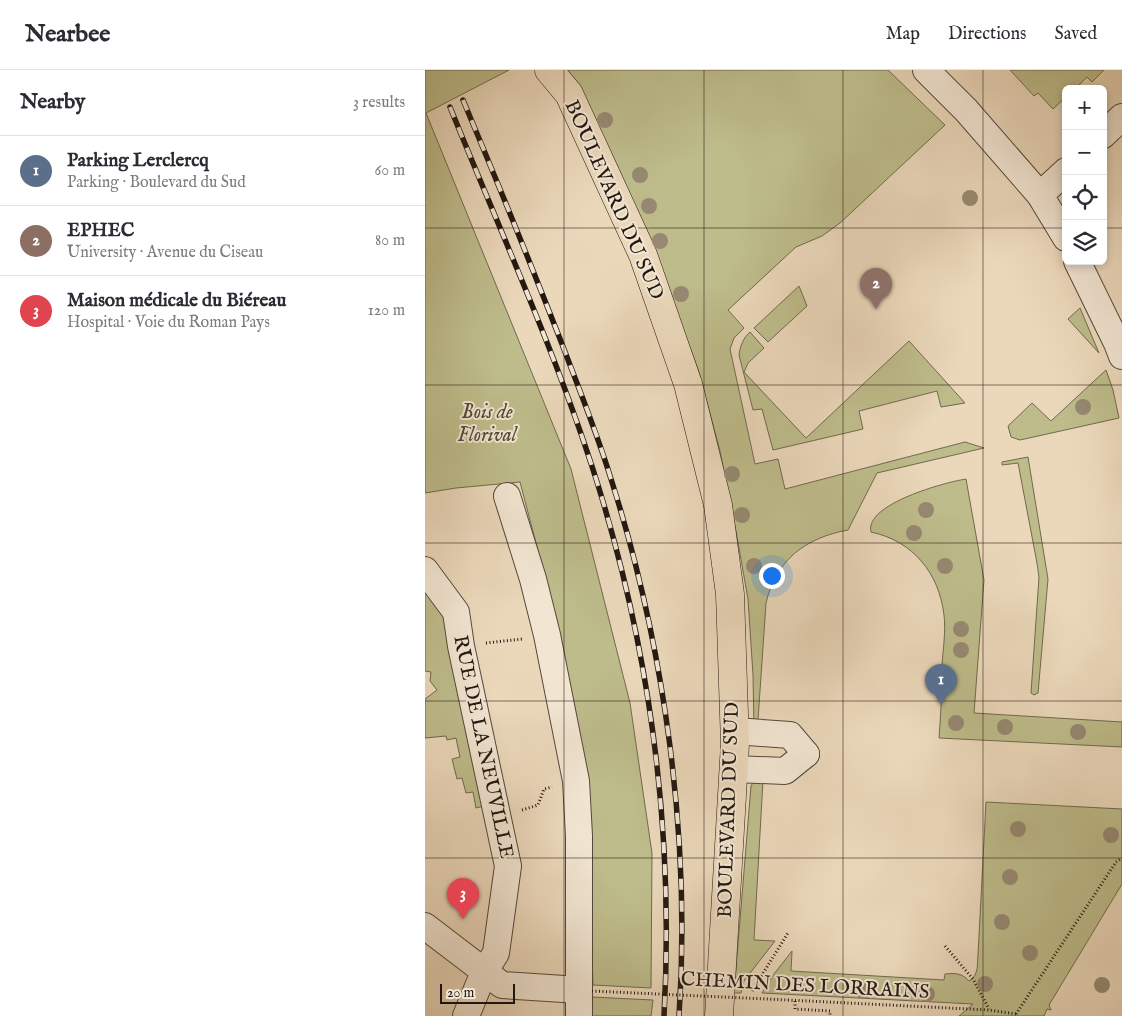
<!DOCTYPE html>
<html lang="en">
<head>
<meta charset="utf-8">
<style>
  body { margin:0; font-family:"IM FELL English",serif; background:#f7f7f7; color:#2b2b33 }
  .controls { position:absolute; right:15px; top:15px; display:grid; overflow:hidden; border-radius:8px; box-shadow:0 2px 8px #0003 }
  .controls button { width:45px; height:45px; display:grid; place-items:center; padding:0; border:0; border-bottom:1px solid #e1e1e2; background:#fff; color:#2b2b33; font:25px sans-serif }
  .scale { position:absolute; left:15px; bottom:12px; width:75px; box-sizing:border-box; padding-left:5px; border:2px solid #231811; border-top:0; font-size:14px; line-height:18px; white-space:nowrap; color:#231811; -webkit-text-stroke:4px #f2e6d3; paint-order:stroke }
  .you { position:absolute; left:346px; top:505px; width:18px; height:18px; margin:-12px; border:4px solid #fff; border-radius:50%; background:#1a73e8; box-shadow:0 0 0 8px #1a73e833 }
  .badge { display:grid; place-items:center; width:32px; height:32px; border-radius:50%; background:#111827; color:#fff; font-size:16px; font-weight:700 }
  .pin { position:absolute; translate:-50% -41px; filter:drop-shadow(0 1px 2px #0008) }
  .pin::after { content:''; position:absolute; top:26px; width:18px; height:15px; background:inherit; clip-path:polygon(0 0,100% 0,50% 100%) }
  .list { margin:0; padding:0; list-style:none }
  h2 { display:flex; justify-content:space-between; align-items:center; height:65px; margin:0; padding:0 20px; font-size:21px }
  h2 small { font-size:16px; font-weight:400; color:#7c7c81 }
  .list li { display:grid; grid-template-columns:32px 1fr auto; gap:15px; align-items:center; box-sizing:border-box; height:70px; padding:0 20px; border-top:1px solid #e1e1e2 }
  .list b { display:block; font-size:19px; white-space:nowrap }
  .list p { margin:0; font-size:16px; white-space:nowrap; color:#7c7c81 }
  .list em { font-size:16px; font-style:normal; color:#7c7c81 }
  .icon { flex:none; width:28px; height:28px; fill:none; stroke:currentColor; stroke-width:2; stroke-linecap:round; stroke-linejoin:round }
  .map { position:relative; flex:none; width:697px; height:946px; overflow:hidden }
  header { display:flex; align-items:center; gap:30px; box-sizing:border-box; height:70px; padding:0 25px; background:#fff; border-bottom:1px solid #e1e1e2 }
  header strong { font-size:24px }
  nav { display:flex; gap:28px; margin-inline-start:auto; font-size:18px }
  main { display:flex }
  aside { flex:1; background:#fff }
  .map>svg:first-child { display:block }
</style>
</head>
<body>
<header>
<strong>Nearbee</strong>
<nav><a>Map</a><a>Directions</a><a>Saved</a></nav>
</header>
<main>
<aside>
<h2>Nearby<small>3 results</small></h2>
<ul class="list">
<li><span class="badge" style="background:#5c6f8a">1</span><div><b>Parking Lerclercq</b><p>Parking · Boulevard du Sud</p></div><em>60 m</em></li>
<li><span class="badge" style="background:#8d6e63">2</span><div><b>EPHEC</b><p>University · Avenue du Ciseau</p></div><em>80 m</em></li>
<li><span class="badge" style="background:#e0444e">3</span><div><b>Maison médicale du Biéreau</b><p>Hospital · Voie du Roman Pays</p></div><em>120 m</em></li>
</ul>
</aside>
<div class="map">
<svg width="697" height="946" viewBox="0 0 697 946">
  <rect width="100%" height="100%" fill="#ebd8bb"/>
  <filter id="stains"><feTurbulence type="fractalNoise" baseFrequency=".004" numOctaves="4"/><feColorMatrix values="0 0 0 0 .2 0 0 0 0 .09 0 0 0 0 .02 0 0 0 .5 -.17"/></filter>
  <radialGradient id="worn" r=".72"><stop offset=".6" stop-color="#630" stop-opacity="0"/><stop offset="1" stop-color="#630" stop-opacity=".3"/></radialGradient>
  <g fill="#bebc8b" stroke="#706a4e">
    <polygon points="0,0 84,0 1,43 146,399 205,633 227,783 226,918 168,915 164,791 121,511 95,412 31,418 0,423"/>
    <path d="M140 0H463L520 55 415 153 397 166 371 177 303 240 319 258 309 268 305 279 330 394 353 389 360 419 540 372 559 378 452 403 423 460C380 468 351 490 341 533L333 650 329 659 328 605 323 529 311 461 295 381 274 302 224 167 159 27Z"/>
    <polygon points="585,0 679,0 667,12 662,7 650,19 641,19 641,27 628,39 613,23 609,26"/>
    <polygon points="374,216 382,236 343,272 329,258"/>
    <polygon points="655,238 674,283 643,249"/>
    <path d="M325 262 339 278 323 293 319 302 381 368 484 271 540 333 516 337 512 321 434 341 438 359 348 380 337 339 328 340 314 285C315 277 318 268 325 262Z"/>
    <polygon points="681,300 688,320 694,348 595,370 586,367 583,356 607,333 626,351"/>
    <polygon points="603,387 623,509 613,623 609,625 606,623 614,507 612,493 593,393 577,395 577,392"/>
    <path d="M541 409 559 510 549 643 697 652V677L514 668C516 644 517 619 517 595 518 579 521 561 519 545 514 503 488 471 446 462 439 434 521 412 541 409Z"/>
    <polygon points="0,514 18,537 63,735 51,738 48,722 41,723 37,708 32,709 27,689 35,687 31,668 22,670 21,666 0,668 0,629 12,620 5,611 6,602 0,601"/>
    <polygon points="330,709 338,710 329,870 350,871 319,911 316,923 309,923 326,716"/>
    <path d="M561 732 697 739V814L624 935 626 940 622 939 619 946H534L548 934 337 923 349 904 367 881 366 901 519 910 520 904C530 903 537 903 544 911 554 905 552 895 553 885Z"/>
    <polygon points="167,927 228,930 226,946 166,946"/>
  </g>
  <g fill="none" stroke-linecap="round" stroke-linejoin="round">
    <g stroke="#55483c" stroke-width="28">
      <g id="minor">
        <polyline points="501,0 541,40 615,125 641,168"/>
        <polyline points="678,65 697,47"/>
        <polyline points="615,125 641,101"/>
        <polyline points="652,191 692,273 697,286"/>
        <polyline points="82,426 108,509 122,565 151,711 154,766 154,946"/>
        <polyline points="0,500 31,542 36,576 83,796 71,883 59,902 41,946"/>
        <polyline points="310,661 365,665 381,684"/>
        <polyline points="309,699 360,701 381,684"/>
        <polyline points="0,856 77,915 154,920"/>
      </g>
    </g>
    <g stroke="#231811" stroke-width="29">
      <polyline id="major" points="124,0 144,24 218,185 263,314 293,435 305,524 310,674 294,946"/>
    </g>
    <g stroke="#231811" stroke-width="3" stroke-dasharray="1 2.5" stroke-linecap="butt">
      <polyline points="61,573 97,569"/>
      <polyline points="97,740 113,735 119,719 127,717"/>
      <polyline points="520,876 548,909 564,939"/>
      <polyline points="327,921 363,863"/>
      <polyline points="363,930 564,940 591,944"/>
      <polyline points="370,931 370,939 405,941 405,946"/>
      <polyline points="591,944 691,792 697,788"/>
    </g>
    <use href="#minor" stroke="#f2e6d3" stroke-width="26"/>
    <use href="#major" stroke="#ebd8bb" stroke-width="28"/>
    <g stroke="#231811" stroke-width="5.5">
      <g id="rail">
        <path d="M38 30C72 111 105 192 137 274 154 319 172 363 186 409 240 578 266 769 254 946"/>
        <path d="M25 37C75 161 132 285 172 412 226 585 249 766 239 946"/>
      </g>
    </g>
    <use href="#rail" stroke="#f2e6d3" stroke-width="4" stroke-dasharray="11" stroke-linecap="butt"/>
    <polyline stroke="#231811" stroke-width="3" stroke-dasharray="1 2.5" stroke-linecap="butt" points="167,921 363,930"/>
  </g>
  <g fill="#978972">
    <circle cx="180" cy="50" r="8"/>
    <circle cx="215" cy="105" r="8"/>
    <circle cx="545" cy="128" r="8"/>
    <circle cx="224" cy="136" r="8"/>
    <circle cx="235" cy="171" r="8"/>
    <circle cx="256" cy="224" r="8"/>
    <circle cx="658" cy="337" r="8"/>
    <circle cx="307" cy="404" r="8"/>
    <circle cx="501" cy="440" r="8"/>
    <circle cx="317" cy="445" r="8"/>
    <circle cx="489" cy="463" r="8"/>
    <circle cx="329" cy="496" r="8"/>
    <circle cx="520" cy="496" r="8"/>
    <circle cx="536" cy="559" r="8"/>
    <circle cx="536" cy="580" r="8"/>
    <circle cx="531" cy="653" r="8"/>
    <circle cx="580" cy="657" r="8"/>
    <circle cx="653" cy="662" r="8"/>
    <circle cx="593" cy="759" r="8"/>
    <circle cx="686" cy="765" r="8"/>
    <circle cx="585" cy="807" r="8"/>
    <circle cx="577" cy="852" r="8"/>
    <circle cx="605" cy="883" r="8"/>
    <circle cx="560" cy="914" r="8"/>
    <circle cx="677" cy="915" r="8"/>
    <circle cx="438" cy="921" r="8"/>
    <circle cx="502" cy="924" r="8"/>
  </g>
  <path fill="none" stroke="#231811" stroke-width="1" stroke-opacity="0.55" d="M139 0V946M279 0V946M418 0V946M558 0V946M0 158H641M678 158H697M0 315H697M0 473H697M0 631H697M0 788H697"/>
  <g text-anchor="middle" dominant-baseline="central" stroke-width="4" stroke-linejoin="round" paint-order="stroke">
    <g font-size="20" fill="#231811" stroke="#f2e6d3">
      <text transform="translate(189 130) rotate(66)">BOULEVARD DU SUD</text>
      <text transform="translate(58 677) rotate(78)">RUE DE LA NEUVILLE</text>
      <text transform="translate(304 740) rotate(-88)">BOULEVARD DU SUD</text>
      <text transform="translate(380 916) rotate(3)">CHEMIN DES LORRAINS</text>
    </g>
    <g font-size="20" font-style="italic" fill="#524936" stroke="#f2e6d3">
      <text x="62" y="342">Bois de<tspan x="62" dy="23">Florival</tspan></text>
    </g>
  </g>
  <rect width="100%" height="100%" filter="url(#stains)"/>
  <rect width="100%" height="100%" fill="url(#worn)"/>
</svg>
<div class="controls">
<button>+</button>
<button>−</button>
<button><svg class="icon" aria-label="locate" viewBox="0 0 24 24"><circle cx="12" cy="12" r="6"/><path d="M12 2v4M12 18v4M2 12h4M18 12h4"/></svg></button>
<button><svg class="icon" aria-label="layers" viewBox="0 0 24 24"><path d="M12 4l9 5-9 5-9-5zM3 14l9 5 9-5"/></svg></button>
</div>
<div class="scale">20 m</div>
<div class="you"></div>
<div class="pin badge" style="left:516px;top:635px;background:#5c6f8a">1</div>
<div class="pin badge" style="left:451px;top:239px;background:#8d6e63">2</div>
<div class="pin badge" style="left:38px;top:849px;background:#e0444e">3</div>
</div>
</main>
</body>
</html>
